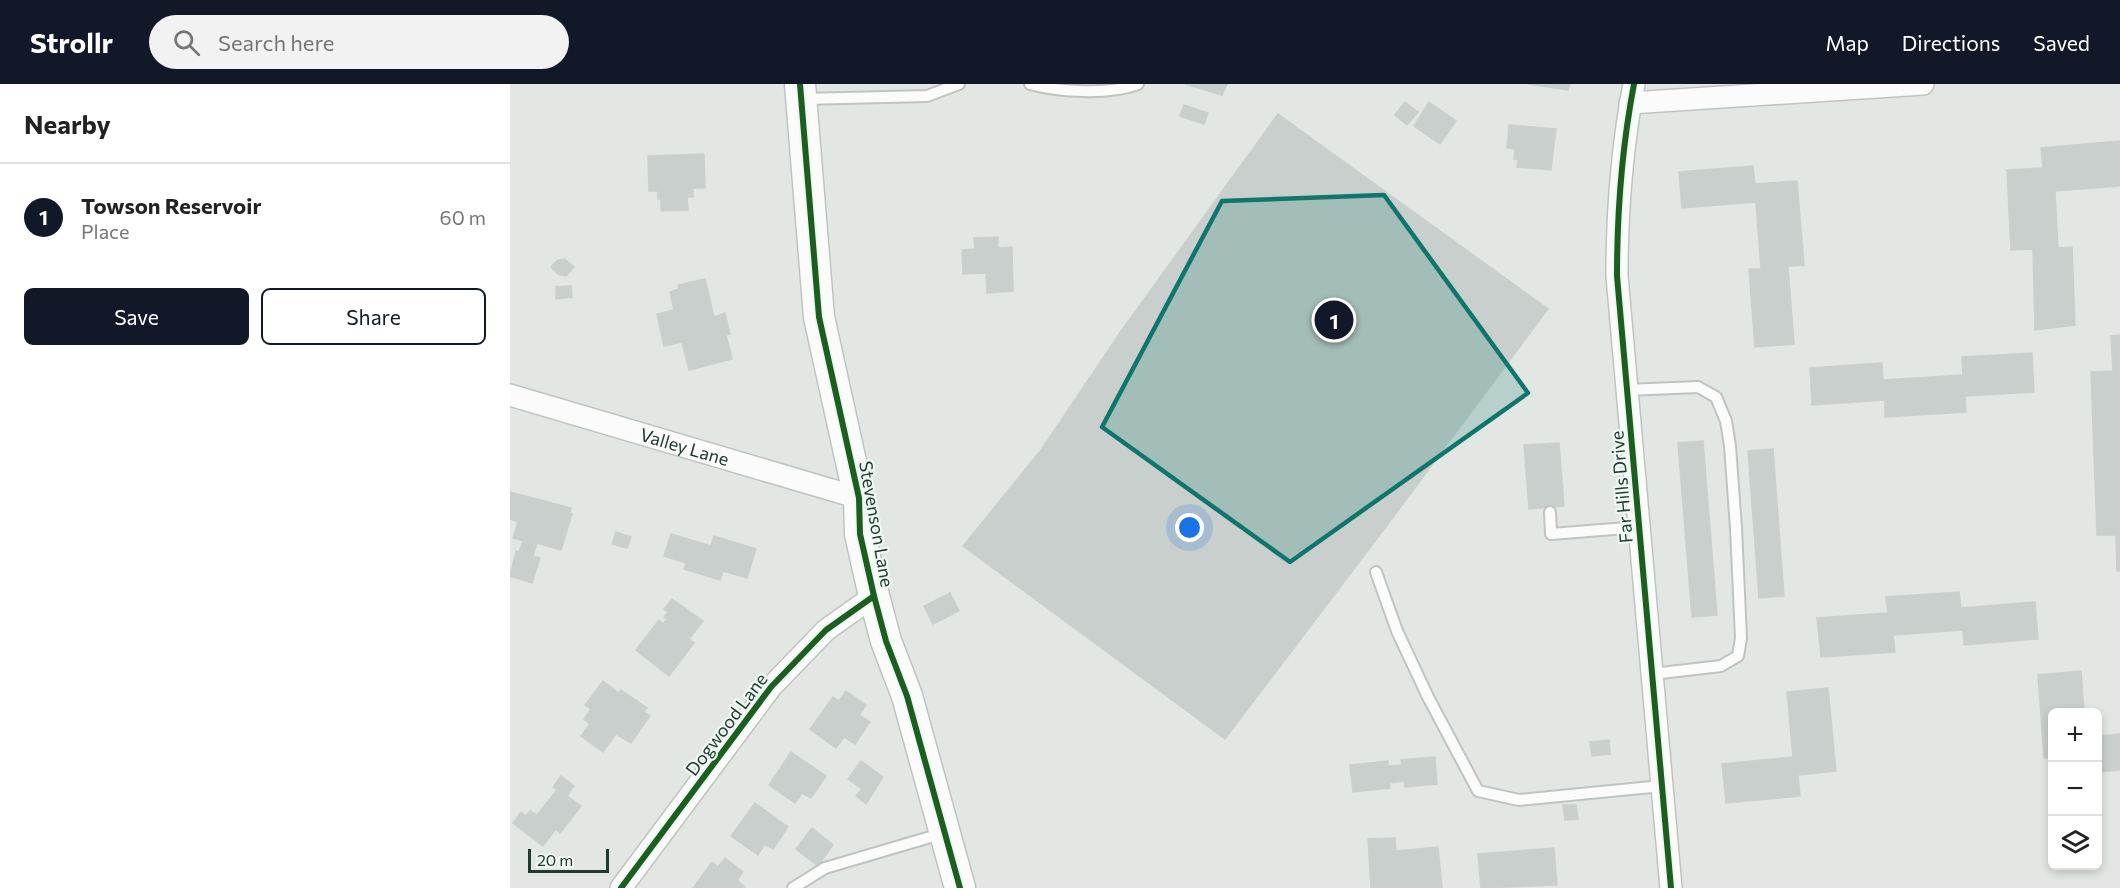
<!DOCTYPE html>
<html lang="en">
<head>
<meta charset="utf-8">
<style>
  body { margin:0; font-family:Commissioner,sans-serif; background:#f2f2f2; color:#222 }
  .controls { position:absolute; right:18px; bottom:18px; display:grid; overflow:hidden; border-radius:9px; box-shadow:0 3px 9px #0003 }
  .controls button { width:54px; height:54px; display:grid; place-items:center; padding:0; border:0; border-bottom:2px solid #e0e0e0; background:#fff; color:#222; font:30px sans-serif }
  .scale { position:absolute; left:18px; bottom:15px; width:81px; box-sizing:border-box; padding-left:6px; border:3px solid #203a31; border-top:0; font-size:16px; line-height:21px; white-space:nowrap; color:#203a31; -webkit-text-stroke:4px #eff7f3; paint-order:stroke }
  .you { position:absolute; left:680px; top:444px; width:21px; height:21px; margin:-15px; border:4px solid #fff; border-radius:50%; background:#1a73e8; box-shadow:0 0 0 9px #1a73e833 }
  .badge { display:grid; place-items:center; width:39px; height:39px; border-radius:50%; background:#111827; color:#fff; font-size:20px; font-weight:700 }
  .pin { position:absolute; translate:-50% -50%; border:3px solid #fff; box-shadow:0 2px 6px #0006 }
  .list { margin:0; padding:0; list-style:none }
  h2 { display:flex; justify-content:space-between; align-items:center; height:78px; margin:0; padding:0 24px; font-size:26px }
  h2 small { font-size:20px; font-weight:400; color:#767676 }
  .list li { display:grid; grid-template-columns:39px 1fr auto; gap:18px; align-items:center; box-sizing:border-box; height:108px; padding:0 24px; border-top:2px solid #e0e0e0 }
  .list b { display:block; font-size:22px; white-space:nowrap }
  .list p { margin:0; font-size:20px; white-space:nowrap; color:#767676 }
  .list em { font-size:20px; font-style:normal; color:#767676 }
  .actions { display:flex; gap:12px; padding:18px 24px }
  .actions a { flex:1; padding:14px 0; border:2px solid #111827; border-radius:9px; text-align:center; font-size:21px; color:#111827 }
  .actions .main { background:#111827; color:#fff }
  .icon { flex:none; width:33px; height:33px; fill:none; stroke:currentColor; stroke-width:2; stroke-linecap:round; stroke-linejoin:round }
  .map { position:relative; flex:none; width:1610px; height:804px; overflow:hidden }
  header { display:flex; align-items:center; gap:36px; box-sizing:border-box; height:84px; padding:0 30px; background:#111827; color:#fff }
  header strong { font-size:28px }
  nav { display:flex; gap:33px; margin-inline-start:auto; font-size:21px }
  .search { width:420px; height:54px; background:#f2f2f2; display:flex; align-items:center; gap:15px; box-sizing:border-box; padding:0 21px; border-radius:33px; color:#767676; font-size:22px }
  main { display:flex }
  aside { flex:1; background:#fff }
  .map>svg:first-child { display:block }
</style>
</head>
<body>
<header>
<strong>Strollr</strong>
<div class="search"><svg class="icon" aria-label="search" viewBox="0 0 24 24"><circle cx="10" cy="10" r="6"/><path d="M15 15l6 6"/></svg>Search here</div>
<nav><a>Map</a><a>Directions</a><a>Saved</a></nav>
</header>
<main>
<aside>
<h2>Nearby<small></small></h2>
<ul class="list">
<li><span class="badge">1</span><div><b>Towson Reservoir</b><p>Place</p></div><em>60 m</em></li>
</ul>
<div class="actions"><a class="main">Save</a><a>Share</a></div>
</aside>
<div class="map">
<svg width="1610" height="804" viewBox="0 0 1610 804">
  <rect width="100%" height="100%" fill="#e2e7e4"/>
  <g fill="#c9cfcc" stroke="#cbd0cd" stroke-width="1.5">
    <polygon points="675,0 717,0 712,11"/>
    <polygon points="1018,0 1060,0 1058,6"/>
    <polygon points="895,18 908,28 897,41 885,31"/>
    <polygon points="919,18 946,37 930,60 904,42"/>
    <polygon points="674,21 698,29 694,40 670,32"/>
    <polygon points="768,30 1038,225 875,444 611,247"/>
    <polygon points="999,41 1046,45 1041,86 1007,83 1008,76 1004,75 1005,65 997,64"/>
    <polygon points="1610,57 1610,102 1545,107 1548,164 1562,163 1565,241 1525,246 1523,165 1501,166 1497,86 1533,84 1531,64"/>
    <polygon points="194,70 195,104 183,104 183,113 177,113 178,126 151,127 151,115 148,115 148,107 139,107 138,72"/>
    <polygon points="1243,82 1245,100 1287,97 1294,181 1278,182 1284,260 1245,263 1239,185 1251,185 1246,118 1172,124 1169,88"/>
    <polygon points="488,153 488,164 502,163 503,207 477,209 476,189 453,190 452,166 465,165 464,154"/>
    <polygon points="55,175 64,183 56,192 48,190 41,183 48,176"/>
    <polygon points="195,195 204,233 215,229 220,250 216,251 222,275 179,286 172,258 154,262 147,230 164,226 160,208 169,205 168,201"/>
    <polygon points="61,202 62,213 46,215 46,203"/>
    <polygon points="611,247 875,444 715,655 453,462 531,366"/>
    <polygon points="1610,251 1610,487 1607,487 1606,451 1587,451 1581,288 1603,287 1601,252"/>
    <polygon points="1522,269 1524,308 1455,312 1456,328 1375,333 1375,316 1302,321 1300,284 1372,279 1373,296 1453,291 1452,273"/>
    <polygon points="1193,357 1207,531 1182,533 1168,359"/>
    <polygon points="1049,359 1054,422 1019,425 1014,361"/>
    <polygon points="1263,365 1274,512 1249,514 1238,367"/>
    <polygon points="0,408 61,424 60,430 62,430 51,466 27,459 23,472 30,474 22,499 0,492 6,467 9,468 13,457 3,454 8,438 0,435"/>
    <polygon points="106,448 121,453 117,464 102,460"/>
    <polygon points="161,450 201,462 204,452 246,465 237,494 213,487 210,496 174,485 176,479 154,472"/>
    <polygon points="1449,508 1451,524 1525,518 1528,555 1454,561 1453,546 1383,551 1385,568 1311,573 1307,534 1378,529 1376,513"/>
    <polygon points="440,509 449,527 423,540 414,522"/>
    <polygon points="162,515 193,537 179,555 184,559 159,592 126,566 149,536 153,540 157,535 154,533 158,528 154,525"/>
    <polygon points="1571,587 1574,628 1542,628 1542,673 1534,674 1528,591"/>
    <polygon points="93,597 109,609 111,606 137,624 134,628 140,632 121,659 106,650 93,668 71,652 80,640 74,635 81,625 75,621"/>
    <polygon points="1318,604 1326,687 1288,691 1290,712 1216,719 1212,680 1283,673 1277,608"/>
    <polygon points="336,607 356,621 349,631 360,638 345,660 334,653 326,664 300,645 323,613 329,617"/>
    <polygon points="1610,650 1610,686 1588,688 1588,652"/>
    <polygon points="1099,656 1100,670 1082,672 1080,658"/>
    <polygon points="281,668 316,692 301,714 292,709 285,719 259,701"/>
    <polygon points="925,673 927,700 895,703 894,697 879,699 880,704 843,708 840,681 878,677 878,682 892,681 891,676"/>
    <polygon points="351,677 373,693 356,720 346,712 352,705 338,695"/>
    <polygon points="51,692 64,702 57,712 71,722 50,749 46,745 33,762 3,739 11,728 16,732 20,727 27,731 47,706 43,703"/>
    <polygon points="245,719 278,743 263,765 255,760 248,771 221,752"/>
    <polygon points="1053,721 1066,721 1068,735 1055,736"/>
    <polygon points="302,744 323,761 308,782 286,765"/>
    <polygon points="885,754 886,767 928,763 932,804 861,804 858,755"/>
    <polygon points="1044,764 1047,801 971,804 968,770"/>
    <polygon points="215,774 233,788 227,796 235,803 234,804 183,804 202,778 208,783"/>
  </g>
  <g fill="none" stroke-linecap="round" stroke-linejoin="round">
    <g stroke="#bfc4c1" stroke-width="14">
      <g id="lane">
        <path d="M520 0C549 8 599 11 628 0"/>
        <polyline points="292,15 417,12 449,0"/>
        <polyline points="1117,306 1188,303 1206,313 1216,337 1220,362 1226,444 1231,554 1228,572 1211,582 1142,590"/>
        <polyline points="1040,428 1041,450 1129,443"/>
        <polyline points="866,488 887,547 918,613 968,707 1009,716 1152,702"/>
        <polyline points="283,804 315,784 434,749"/>
      </g>
    </g>
    <g stroke="#bfc4c1" stroke-width="24">
      <g id="street">
        <path d="M1124 0C1112 63 1107 128 1107 192L1161 804"/>
        <polyline points="1120,19 1413,0"/>
        <path id="s1" d="M0 311 349 414"/>
        <polyline points="111,804 261,603 316,546 364,512"/>
      </g>
    </g>
    <g stroke="#bec5c1" stroke-width="33">
      <polyline id="secondary" points="290,0 309,233 349,414 350,450 364,512 376,557 397,612 450,804"/>
    </g>
    <use href="#lane" stroke="#fbfbfb" stroke-width="10"/>
    <use href="#street" stroke="#fbfbfb" stroke-width="21"/>
    <use href="#secondary" stroke="#fbfbfb" stroke-width="30"/>
    <g stroke="#eff7f3" stroke-width="10">
      <g id="cycleway">
        <polyline points="290,0 309,233 349,414 350,450 364,512 376,557 397,612 450,804"/>
        <path d="M1124 0C1112 63 1107 128 1107 192L1161 804"/>
        <polyline points="111,804 261,603 316,546 364,512"/>
      </g>
    </g>
    <use href="#cycleway" stroke="#1b5e20" stroke-width="6"/>
  </g>
  <path fill="#0f766e" fill-opacity="0.2" stroke="#0f766e" stroke-width="4.5" stroke-linejoin="round" d="M874 111 1018 309 780 478 592 343 712 117Z"/>
  <g text-anchor="middle" dominant-baseline="central" stroke-width="4.5" stroke-linejoin="round" paint-order="stroke">
    <g font-size="18" fill="#203a31" stroke="#eff7f3">
      <text stroke="none"><textPath href="#s1" startOffset="182">Valley Lane</textPath></text>
      <text transform="translate(1111 403) rotate(-95)">Far Hills Drive</text>
      <text transform="translate(367 440) rotate(80)">Stevenson Lane</text>
      <text transform="translate(216 640) rotate(-53)">Dogwood Lane</text>
    </g>
  </g>
</svg>
<div class="controls">
<button>+</button>
<button>−</button>
<button><svg class="icon" aria-label="layers" viewBox="0 0 24 24"><path d="M12 4l9 5-9 5-9-5zM3 14l9 5 9-5"/></svg></button>
</div>
<div class="scale">20 m</div>
<div class="you"></div>
<div class="pin badge" style="left:824px;top:236px">1</div>
</div>
</main>
</body>
</html>
